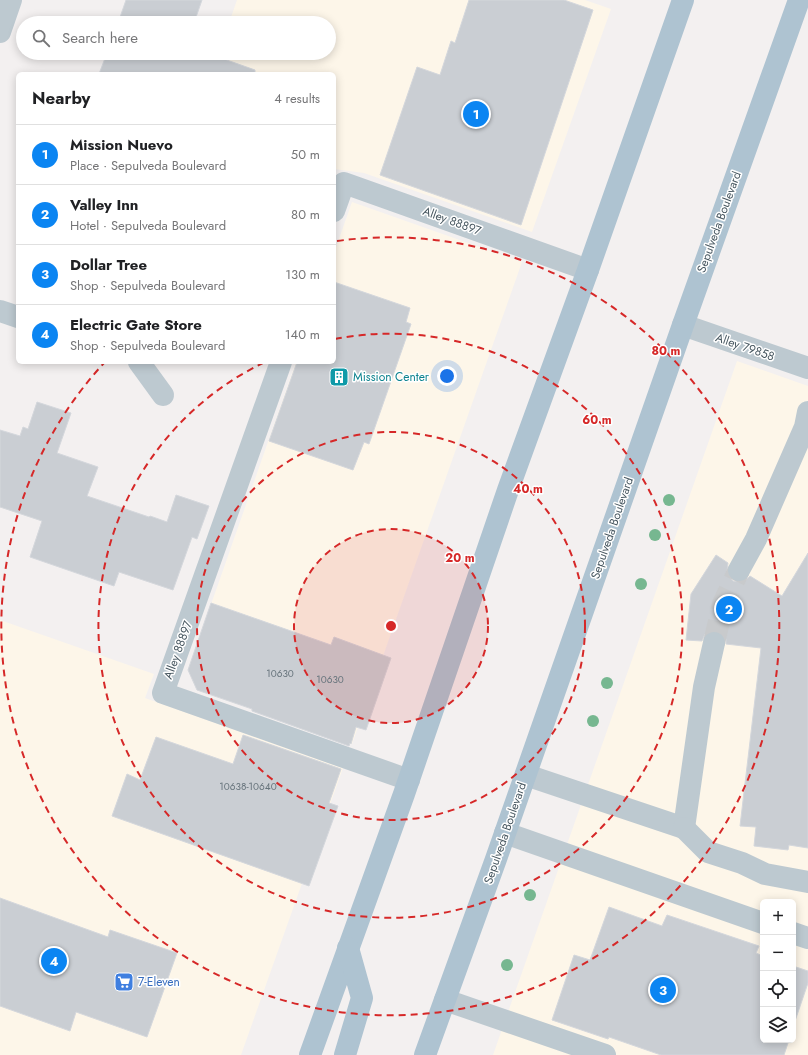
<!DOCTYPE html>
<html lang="en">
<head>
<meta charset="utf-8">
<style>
  body { margin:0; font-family:Jost,sans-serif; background:#f6f6f6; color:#202124 }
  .controls { position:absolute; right:12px; bottom:12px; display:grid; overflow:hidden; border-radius:6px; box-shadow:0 2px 10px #0003 }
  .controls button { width:36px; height:36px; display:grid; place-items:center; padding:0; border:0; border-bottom:1px solid #e0e0e0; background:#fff; color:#202124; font:20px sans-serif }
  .you { position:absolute; left:447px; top:376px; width:14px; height:14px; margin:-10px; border:3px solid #fff; border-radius:50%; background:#1a73e8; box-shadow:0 0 0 6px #1a73e833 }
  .badge { display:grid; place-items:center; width:26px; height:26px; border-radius:50%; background:#0b85f2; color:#fff; font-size:13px; font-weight:700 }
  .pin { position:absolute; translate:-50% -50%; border:2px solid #fff; box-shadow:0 1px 4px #0006 }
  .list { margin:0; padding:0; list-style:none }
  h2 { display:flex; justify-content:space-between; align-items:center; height:52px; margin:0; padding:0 16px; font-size:17px }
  h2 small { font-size:13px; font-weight:400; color:#757577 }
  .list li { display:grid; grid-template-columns:26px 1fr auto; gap:12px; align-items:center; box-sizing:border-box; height:60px; padding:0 16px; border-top:1px solid #e0e0e0 }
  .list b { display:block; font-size:15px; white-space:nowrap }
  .list p { margin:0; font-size:13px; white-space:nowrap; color:#757577 }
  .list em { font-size:13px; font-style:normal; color:#757577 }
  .icon { flex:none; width:22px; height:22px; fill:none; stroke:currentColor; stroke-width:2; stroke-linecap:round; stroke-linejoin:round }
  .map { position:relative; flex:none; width:808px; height:1055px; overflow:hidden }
  .search { position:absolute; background:#fff; box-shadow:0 2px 10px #0003; left:16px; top:16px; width:320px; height:44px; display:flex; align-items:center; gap:10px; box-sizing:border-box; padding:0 14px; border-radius:22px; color:#757577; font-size:15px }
  .panel { position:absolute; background:#fff; box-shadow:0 2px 10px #0003; left:16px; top:72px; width:320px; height:292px; border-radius:6px }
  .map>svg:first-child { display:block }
</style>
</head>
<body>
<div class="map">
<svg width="808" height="1055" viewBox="0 0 808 1055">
  <rect width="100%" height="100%" fill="#f3f0f0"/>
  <g fill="#fdf6e9" fill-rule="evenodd">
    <polygon points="237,0 585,0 611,9 532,232 364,173 334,169 334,74 211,74 218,53 329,53 329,23 229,23"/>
    <polygon points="352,202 522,262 352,744 197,690 188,670 296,362 334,362 334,253"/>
    <path d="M737 361 808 386V1055H493ZM763 902H793V1040H763Z"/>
    <polygon points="0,620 154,674 145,698 343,768 241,1055 0,1055"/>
  </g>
  <g fill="#caced3" stroke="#d4d7dc">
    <polygon points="126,0 202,0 194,23 118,23"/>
    <polygon points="469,0 564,0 593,10 521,225 380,175 417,67 440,75 451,41 455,43"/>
    <polygon points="107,53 207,53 255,70 255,74 99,74"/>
    <polygon points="334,282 410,308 406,322 411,324 369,444 364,442 353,470 269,441 297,362 334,362"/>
    <polygon points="37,402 71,413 57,453 98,467 87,496 149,517 150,516 167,522 176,495 209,506 197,539 192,537 173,590 119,572 114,586 30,557 42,521 0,507 0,430 20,436 23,427 28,429"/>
    <polygon points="808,553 808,848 789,845 788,850 754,846 756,827 740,826 761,648 726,644 726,639 723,634 716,631 711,631 705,634 702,641 686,640 691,594 716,555 728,563 727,571 729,577 733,581 740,582 745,581 750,576 782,596"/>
    <polygon points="211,603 331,645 334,637 391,658 366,730 356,727 351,744 350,743 349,746 252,711 252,709 197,690 188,670"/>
    <polygon points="243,735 341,769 329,803 338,806 309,886 112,816 127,774 140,780 156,737 233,764"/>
    <polygon points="0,898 108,937 110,930 177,953 147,1037 76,1012 70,1031 0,1006"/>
    <polygon points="609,907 662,926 667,915 759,946 756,953 763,956 763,1040 789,1040 784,1055 661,1055 609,1037 608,1039 552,1020 574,955 590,960"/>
    <polygon points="793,966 808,971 808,983 793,1027"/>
  </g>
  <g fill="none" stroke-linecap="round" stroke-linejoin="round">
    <polyline stroke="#c8cacc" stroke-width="22" stroke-dasharray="22 11" stroke-linecap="butt" points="714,643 723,604 739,570"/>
    <g stroke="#bdc9d0" stroke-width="22">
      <polyline points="0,32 11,0"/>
      <polyline points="334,211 344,183 588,270"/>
      <polyline points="0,311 18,317"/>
      <polyline points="683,325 808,368"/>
      <polyline points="139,362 163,395"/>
      <polyline points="281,362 163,693 409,780"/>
      <polyline points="739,570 756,539 805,427 808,412"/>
      <polyline points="526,775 684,828 704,687 714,643"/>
      <polyline points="684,828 708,852 742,863 765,874 808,882"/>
      <polyline points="505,833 763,923"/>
      <polyline points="793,933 808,938"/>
      <polyline points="445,1000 605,1055"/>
    </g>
    <g stroke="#aec3d1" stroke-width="22">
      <polyline points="310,1055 404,794 508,490 588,270 683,0"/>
      <polyline points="345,1055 362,998 348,948"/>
      <polyline points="425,1055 496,859 683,325 799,0"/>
    </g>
  </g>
  <g fill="#76b790">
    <circle cx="669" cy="500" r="6"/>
    <circle cx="655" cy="535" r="6"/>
    <circle cx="641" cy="584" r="6"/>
    <circle cx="607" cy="683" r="6"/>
    <circle cx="593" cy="721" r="6"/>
    <circle cx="530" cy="895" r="6"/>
    <circle cx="507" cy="965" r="6"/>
  </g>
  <circle cx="391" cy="626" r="97" fill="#d62828" fill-opacity=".12"/>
  <g fill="none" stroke="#d62828" stroke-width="2" stroke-dasharray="7 5">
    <circle cx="391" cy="626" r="97"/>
    <circle cx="391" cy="626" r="194"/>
    <path d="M335 339A292 292 0 1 1 265 362"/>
    <path d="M337 241A389 389 0 1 1 104 363"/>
  </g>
  <defs>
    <g id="building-square" transform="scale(1)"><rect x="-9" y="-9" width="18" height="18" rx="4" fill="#0f9aa8" stroke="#fff"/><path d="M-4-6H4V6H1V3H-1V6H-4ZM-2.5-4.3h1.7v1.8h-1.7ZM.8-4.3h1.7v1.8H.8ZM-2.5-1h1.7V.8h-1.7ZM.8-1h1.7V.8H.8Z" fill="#fff"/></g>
    <g id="supermarket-square" transform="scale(1)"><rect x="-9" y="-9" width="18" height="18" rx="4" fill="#3f7fe0" stroke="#fff"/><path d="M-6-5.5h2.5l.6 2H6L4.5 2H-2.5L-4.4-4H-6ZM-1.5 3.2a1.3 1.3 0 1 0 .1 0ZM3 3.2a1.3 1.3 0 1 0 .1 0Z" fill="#fff"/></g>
  </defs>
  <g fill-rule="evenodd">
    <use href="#building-square" x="339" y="377"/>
    <use href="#supermarket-square" x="124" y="982"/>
  </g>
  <g text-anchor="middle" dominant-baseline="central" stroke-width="3" stroke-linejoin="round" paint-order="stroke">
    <g font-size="10" fill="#67747c">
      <text x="280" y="673">10630</text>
      <text x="330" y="679">10630</text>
      <text x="248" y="786">10638-10640</text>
    </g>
    <g font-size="12" fill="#46565f" stroke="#fff">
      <text transform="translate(452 221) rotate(20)">Alley 88897</text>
      <text transform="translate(719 222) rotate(-70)">Sepulveda Boulevard</text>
      <text transform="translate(745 347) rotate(19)">Alley 79858</text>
      <text transform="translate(612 528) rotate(-71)">Sepulveda Boulevard</text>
      <text transform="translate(178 650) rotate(-70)">Alley 88897</text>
      <text transform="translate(505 833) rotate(-71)">Sepulveda Boulevard</text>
    </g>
    <g font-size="12" fill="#0d838f" stroke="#fff" text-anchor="start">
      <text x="353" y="377">Mission Center</text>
    </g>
    <g font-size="12" fill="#366cbe" stroke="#fff" text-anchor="start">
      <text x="138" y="982">7-Eleven</text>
    </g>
  </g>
  <circle cx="391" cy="626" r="6" fill="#d62828" stroke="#fff" stroke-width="2"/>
  <g font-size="12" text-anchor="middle" font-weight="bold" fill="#d62828" stroke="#fff" stroke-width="3" stroke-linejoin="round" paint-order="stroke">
    <text x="666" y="355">80 m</text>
    <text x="597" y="424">60 m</text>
    <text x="528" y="493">40 m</text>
    <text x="460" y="562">20 m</text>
  </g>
</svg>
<div class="controls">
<button>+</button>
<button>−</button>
<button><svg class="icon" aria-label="locate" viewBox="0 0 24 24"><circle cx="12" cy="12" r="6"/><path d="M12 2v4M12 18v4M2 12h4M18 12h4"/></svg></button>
<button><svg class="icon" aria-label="layers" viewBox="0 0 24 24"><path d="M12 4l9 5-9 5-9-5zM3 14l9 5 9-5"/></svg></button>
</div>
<div class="you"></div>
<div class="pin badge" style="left:476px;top:114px">1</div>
<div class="pin badge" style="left:729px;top:609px">2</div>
<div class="pin badge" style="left:663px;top:990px">3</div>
<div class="pin badge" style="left:54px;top:961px">4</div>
<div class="search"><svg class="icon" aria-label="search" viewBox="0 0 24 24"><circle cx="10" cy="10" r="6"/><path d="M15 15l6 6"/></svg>Search here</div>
<section class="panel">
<h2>Nearby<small>4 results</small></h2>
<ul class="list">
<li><span class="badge">1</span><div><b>Mission Nuevo</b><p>Place · Sepulveda Boulevard</p></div><em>50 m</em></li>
<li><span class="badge">2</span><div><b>Valley Inn</b><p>Hotel · Sepulveda Boulevard</p></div><em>80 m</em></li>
<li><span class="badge">3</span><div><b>Dollar Tree</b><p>Shop · Sepulveda Boulevard</p></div><em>130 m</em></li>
<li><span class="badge">4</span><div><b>Electric Gate Store</b><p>Shop · Sepulveda Boulevard</p></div><em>140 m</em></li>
</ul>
</section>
</div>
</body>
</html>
